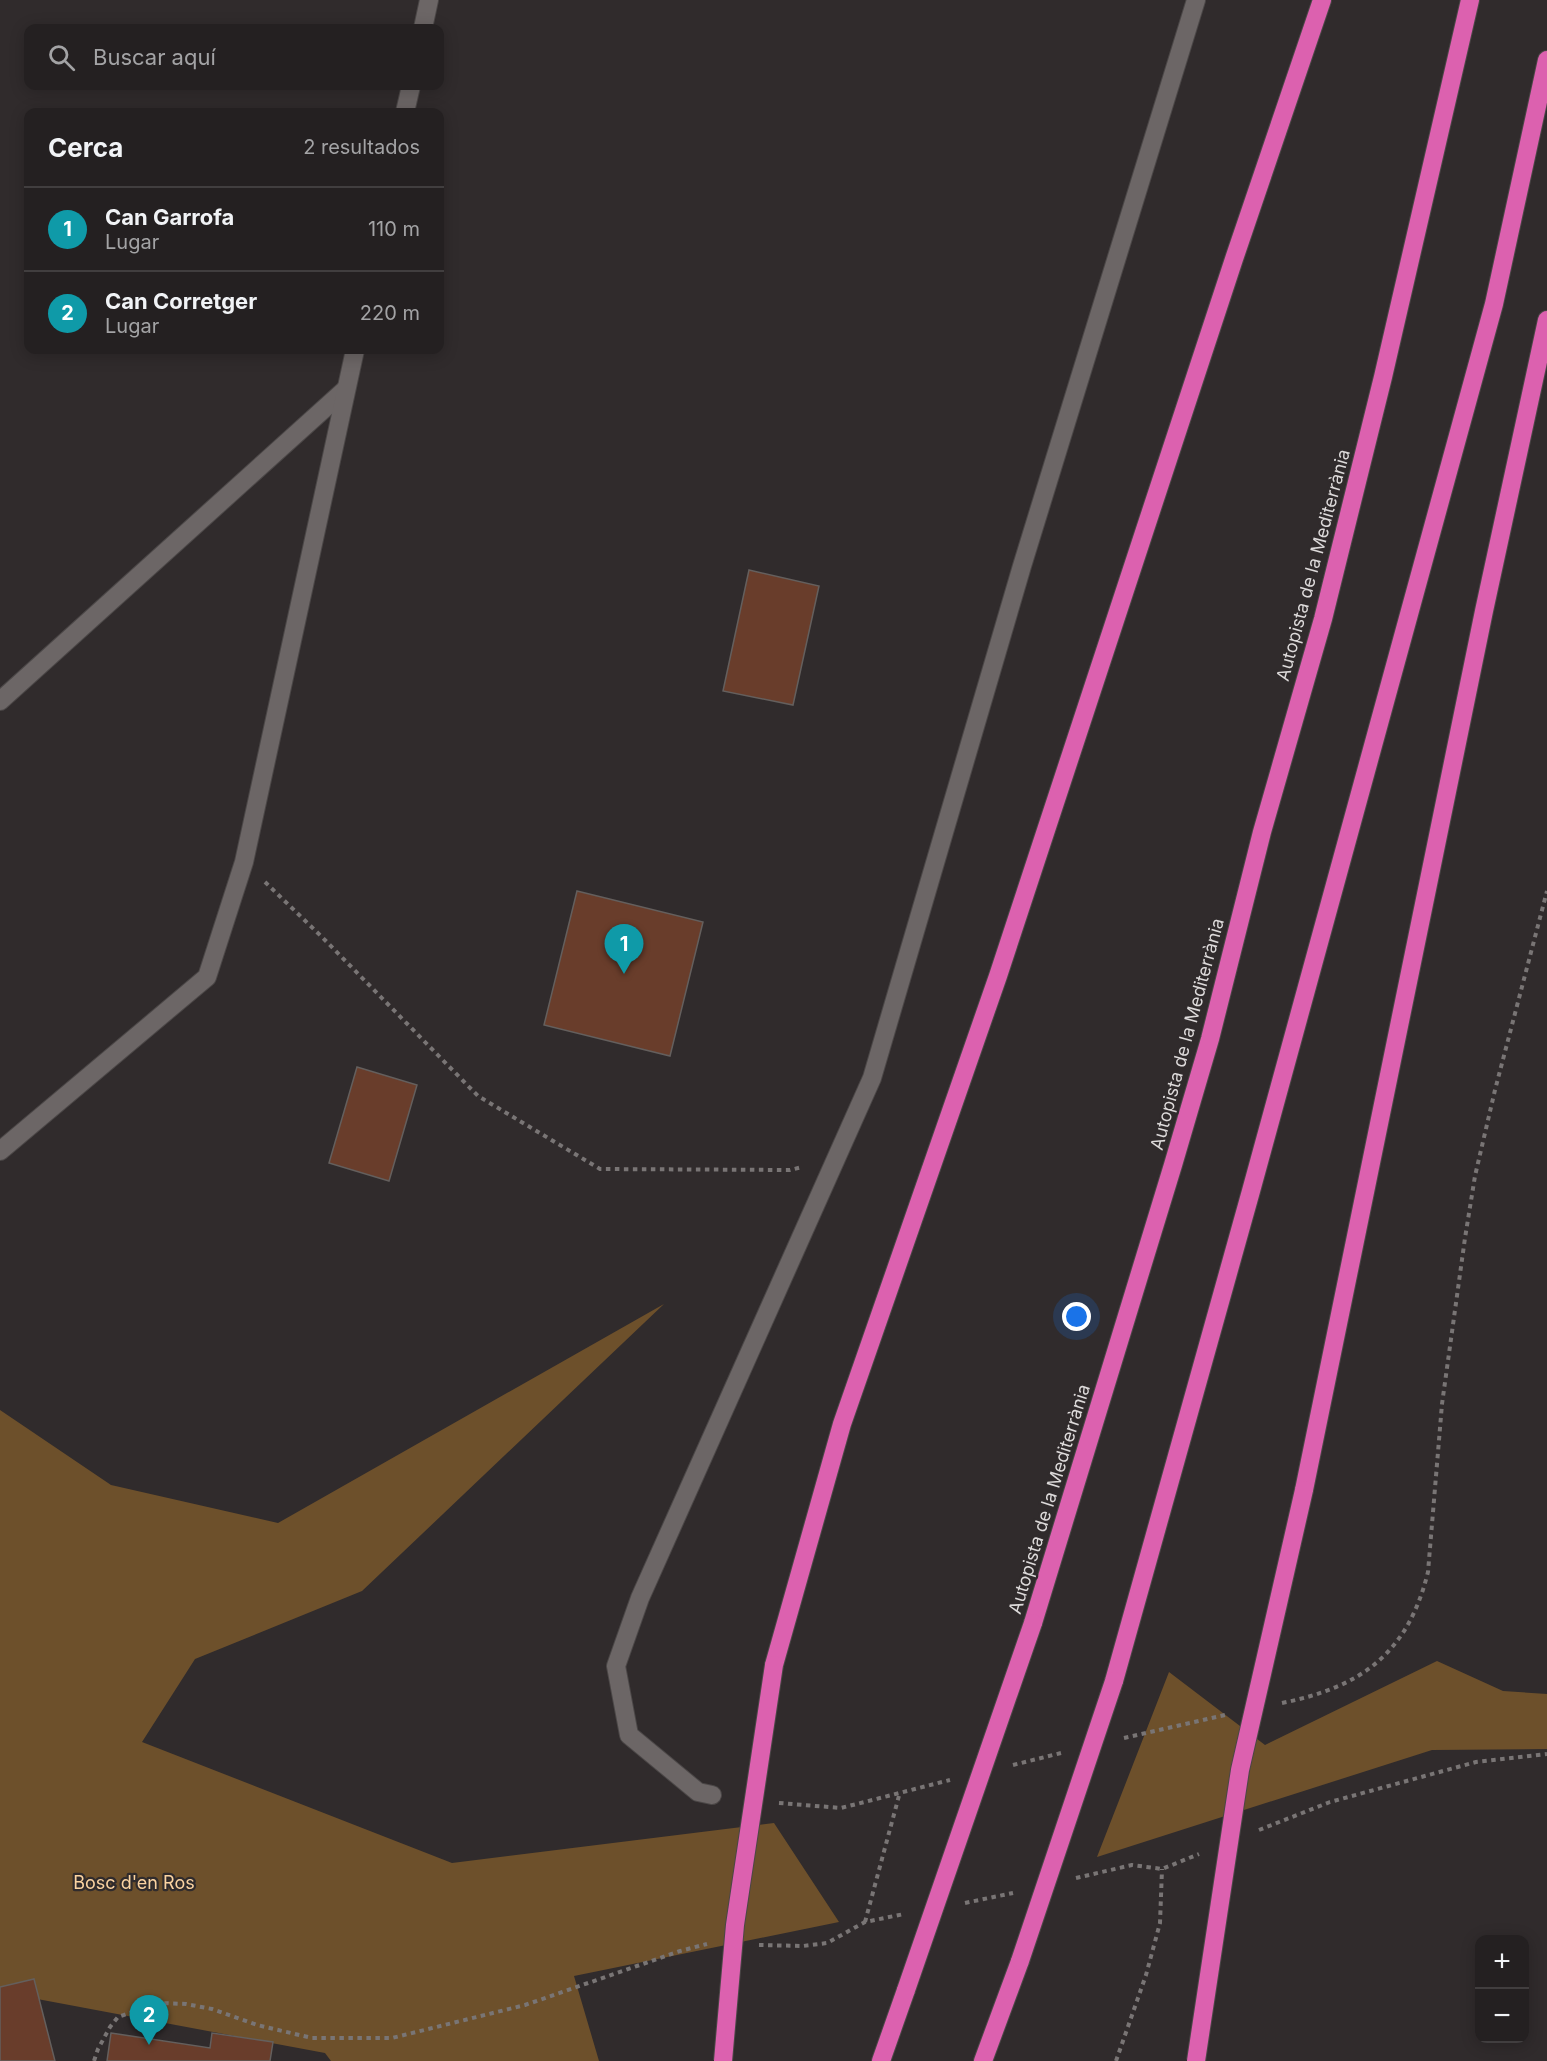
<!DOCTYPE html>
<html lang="es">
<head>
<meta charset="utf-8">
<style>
  body { margin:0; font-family:Inter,sans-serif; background:#2c282a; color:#f1f3f6 }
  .controls { position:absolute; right:18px; bottom:18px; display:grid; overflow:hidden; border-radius:12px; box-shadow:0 3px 15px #0003 }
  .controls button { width:54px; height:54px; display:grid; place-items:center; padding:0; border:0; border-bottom:2px solid #413e3f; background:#242021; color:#f1f3f6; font:30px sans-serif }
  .you { position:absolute; left:1077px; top:1317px; width:21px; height:21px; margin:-15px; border:4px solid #fff; border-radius:50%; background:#1a73e8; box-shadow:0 0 0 9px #1a73e833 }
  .badge { display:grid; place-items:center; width:39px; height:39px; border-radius:50%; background:#1a73e8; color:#fff; font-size:20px; font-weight:700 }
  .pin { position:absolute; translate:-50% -50px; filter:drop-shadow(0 2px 3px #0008) }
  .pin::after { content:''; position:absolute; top:32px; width:21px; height:18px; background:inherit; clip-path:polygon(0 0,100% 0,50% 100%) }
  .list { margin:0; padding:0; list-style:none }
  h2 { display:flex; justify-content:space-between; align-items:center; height:78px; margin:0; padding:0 24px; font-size:26px }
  h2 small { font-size:20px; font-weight:400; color:#a3a3a5 }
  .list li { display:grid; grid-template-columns:39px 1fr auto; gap:18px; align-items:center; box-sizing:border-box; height:84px; padding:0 24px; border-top:2px solid #413e3f }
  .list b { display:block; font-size:22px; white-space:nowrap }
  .list p { margin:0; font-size:20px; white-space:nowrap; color:#a3a3a5 }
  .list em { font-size:20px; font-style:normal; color:#a3a3a5 }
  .icon { flex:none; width:33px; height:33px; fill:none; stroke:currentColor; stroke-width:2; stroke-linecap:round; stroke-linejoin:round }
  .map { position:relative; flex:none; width:1547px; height:2061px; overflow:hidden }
  .search { position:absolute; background:#242021; box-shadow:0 3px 15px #0003; left:24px; top:24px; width:420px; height:66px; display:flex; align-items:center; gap:15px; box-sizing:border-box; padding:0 21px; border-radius:12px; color:#a3a3a5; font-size:22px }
  .panel { position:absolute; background:#242021; box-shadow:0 3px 15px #0003; left:24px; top:108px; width:420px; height:246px; border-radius:12px }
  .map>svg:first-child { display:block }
</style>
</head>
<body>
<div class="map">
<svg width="1547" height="2061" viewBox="0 0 1547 2061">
  <rect width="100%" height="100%" fill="#302b2c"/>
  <g fill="#6d502b">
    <polygon points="664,1304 362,1591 195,1659 142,1742 452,1863 774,1823 839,1922 574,1976 599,2061 331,2061 325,2053 0,1992 0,1410 111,1485 278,1523"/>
    <polygon points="1437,1661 1503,1691 1547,1694 1547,1749 1432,1750 1097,1857 1169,1672 1265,1745"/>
  </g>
  <g fill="#693d2b" stroke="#645f5d" stroke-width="1.5">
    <polygon points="749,570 819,586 793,705 723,691"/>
    <polygon points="577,891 703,922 670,1056 544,1025"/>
    <polygon points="357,1067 417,1085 389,1181 329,1163"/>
    <polygon points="34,1979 55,2061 0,2061 0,1987"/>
    <polygon points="111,2033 210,2048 212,2033 273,2042 270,2061 107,2061"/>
  </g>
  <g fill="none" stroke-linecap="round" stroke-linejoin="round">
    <g stroke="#4b4747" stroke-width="20">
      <g id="minor">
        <polyline points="423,28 429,0"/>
        <polyline points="405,112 411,86"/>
        <polyline points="0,701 346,389"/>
        <polyline points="0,1151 207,977 244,862 355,350"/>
        <polyline points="712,1795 698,1792 629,1735 616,1666 640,1598 872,1078 1022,566 1196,0"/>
      </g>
    </g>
    <g stroke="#4b4747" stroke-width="20">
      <g id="highway">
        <polyline points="1304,1490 1484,611 1547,320"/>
        <polyline points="1033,1623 1173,1165 1210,1039 1262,832 1323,619 1383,377 1470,0"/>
        <polyline points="774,1665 842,1424 998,976 1234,259 1322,0"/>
        <polyline points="1114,1681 1251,1191 1494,304 1547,60"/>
        <polyline points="881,2061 906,1990"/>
        <polyline points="983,2061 1020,1961"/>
      </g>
    </g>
    <g stroke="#797575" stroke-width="4" stroke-dasharray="4.5 4.5" stroke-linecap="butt">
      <polyline points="265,882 322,937 478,1096 600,1169 790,1170 802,1167"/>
      <path d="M1282 1703C1362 1687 1408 1653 1428 1572L1442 1404 1465 1238 1475 1176 1495 1090 1547 891"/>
      <polyline points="1124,1738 1225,1715"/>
      <polyline points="1013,1765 1061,1753"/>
      <polyline points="779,1803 841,1808 950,1780"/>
      <polyline points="1259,1830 1330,1802 1476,1762 1547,1754"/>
      <polyline points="1076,1878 1132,1865 1162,1869 1199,1854"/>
      <polyline points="965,1903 1013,1893"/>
      <polyline points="865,1922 900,1792"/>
      <polyline points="759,1945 803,1946 827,1943 865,1922 904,1914"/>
      <polyline points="94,2061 98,2049 110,2027 118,2017 159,2003 186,2004 212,2009 257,2025 312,2038 392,2038 525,2005 680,1951 707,1944"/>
      <polyline points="1116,2061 1146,1975 1160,1923 1162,1869"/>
    </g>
    <use href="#minor" stroke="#6c6666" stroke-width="18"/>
    <use href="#highway" stroke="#dc61af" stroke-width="18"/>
    <g stroke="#4b4747" stroke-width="20" stroke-linecap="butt">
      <g id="highway-bridge">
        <polyline points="1020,1961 1114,1681"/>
        <polyline points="906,1990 1033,1623"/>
        <polyline points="723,2061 735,1925 774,1665"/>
        <polyline points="1196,2061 1240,1770 1304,1490"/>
      </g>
    </g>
    <use href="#highway-bridge" stroke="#dc61af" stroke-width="18"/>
  </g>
  <g text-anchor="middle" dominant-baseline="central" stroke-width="4.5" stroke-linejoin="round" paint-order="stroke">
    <g font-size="18" fill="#dddada" stroke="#302b2c">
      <text transform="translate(1313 565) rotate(-75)">Autopista de la Mediterrània</text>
      <text transform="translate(1187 1034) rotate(-75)">Autopista de la Mediterrània</text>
      <text transform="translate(1049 1499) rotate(-73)">Autopista de la Mediterrània</text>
    </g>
    <g font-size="18" fill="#fbd3a1" stroke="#302b2c">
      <text x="134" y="1882">Bosc d'en Ros</text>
    </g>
  </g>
</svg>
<div class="controls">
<button>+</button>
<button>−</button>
</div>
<div class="you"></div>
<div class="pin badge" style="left:624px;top:974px;background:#0f9aa8">1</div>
<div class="pin badge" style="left:149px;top:2045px;background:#0f9aa8">2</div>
<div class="search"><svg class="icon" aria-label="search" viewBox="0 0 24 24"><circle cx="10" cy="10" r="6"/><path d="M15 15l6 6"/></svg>Buscar aquí</div>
<section class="panel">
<h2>Cerca<small>2 resultados</small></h2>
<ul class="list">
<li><span class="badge" style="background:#0f9aa8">1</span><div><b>Can Garrofa</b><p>Lugar</p></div><em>110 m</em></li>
<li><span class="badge" style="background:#0f9aa8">2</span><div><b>Can Corretger</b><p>Lugar</p></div><em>220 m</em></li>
</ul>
</section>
</div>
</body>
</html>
